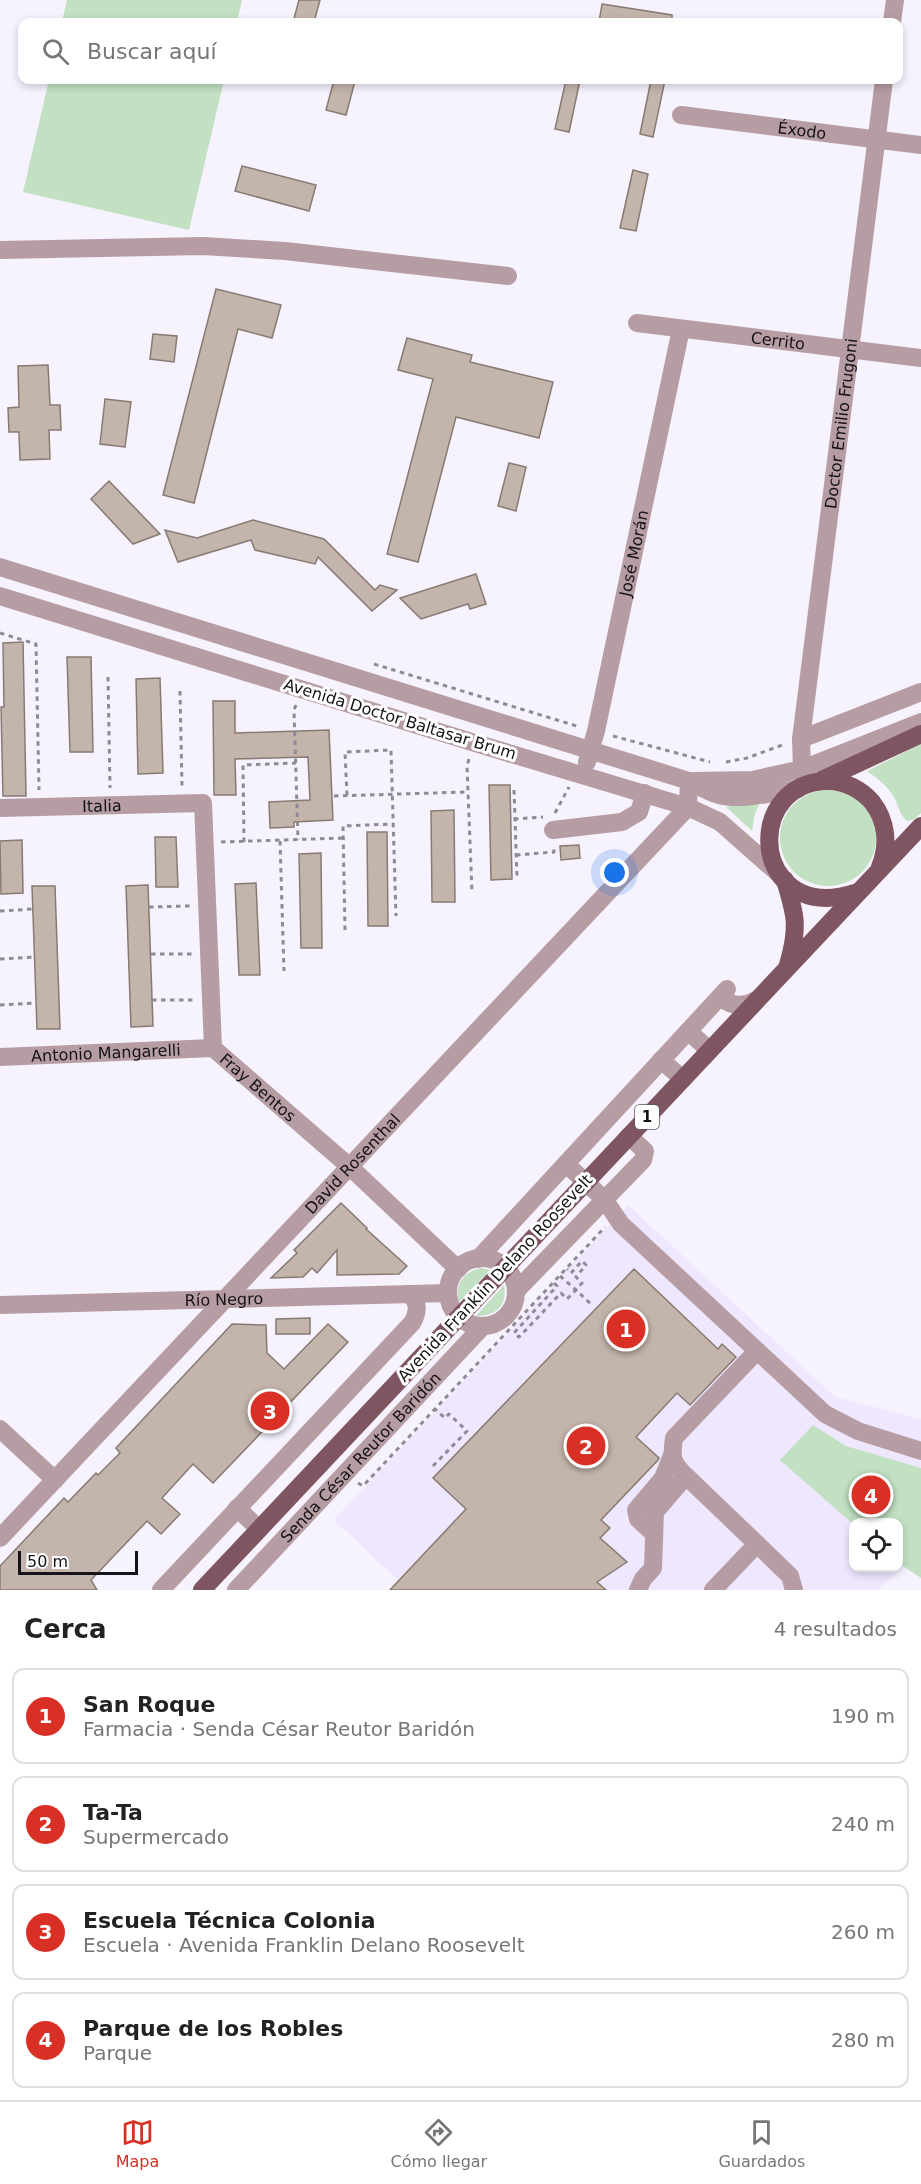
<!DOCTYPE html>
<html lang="es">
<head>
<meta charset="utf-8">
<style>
  body { margin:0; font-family:"DejaVu Sans",sans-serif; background:#f2f2f2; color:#222 }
  .controls { position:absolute; right:18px; bottom:18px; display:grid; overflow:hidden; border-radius:12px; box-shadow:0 3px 9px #0003 }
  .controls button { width:54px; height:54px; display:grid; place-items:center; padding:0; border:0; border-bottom:2px solid #e0e0e0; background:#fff; color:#222; font:30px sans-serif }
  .scale { position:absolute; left:18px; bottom:15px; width:120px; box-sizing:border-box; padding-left:6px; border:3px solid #151319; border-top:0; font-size:16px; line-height:21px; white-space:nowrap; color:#151319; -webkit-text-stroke:4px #fff; paint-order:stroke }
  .you { position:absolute; left:615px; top:873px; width:21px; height:21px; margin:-15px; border:4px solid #fff; border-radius:50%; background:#1a73e8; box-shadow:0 0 0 9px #1a73e833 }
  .badge { display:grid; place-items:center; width:39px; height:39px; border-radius:50%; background:#d93025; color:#fff; font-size:20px; font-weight:700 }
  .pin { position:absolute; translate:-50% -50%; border:3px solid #fff; box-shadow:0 2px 6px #0006 }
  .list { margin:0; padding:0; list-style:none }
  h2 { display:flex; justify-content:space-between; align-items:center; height:78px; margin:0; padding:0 24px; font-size:26px }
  h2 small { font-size:20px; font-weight:400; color:#767676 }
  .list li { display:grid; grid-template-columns:39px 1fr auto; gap:18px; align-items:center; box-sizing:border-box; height:96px; margin:0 12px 12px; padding:0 12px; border:2px solid #e0e0e0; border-radius:12px }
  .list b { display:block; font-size:22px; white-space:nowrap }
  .list p { margin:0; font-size:20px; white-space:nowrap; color:#767676 }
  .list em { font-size:20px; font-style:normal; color:#767676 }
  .icon { flex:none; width:33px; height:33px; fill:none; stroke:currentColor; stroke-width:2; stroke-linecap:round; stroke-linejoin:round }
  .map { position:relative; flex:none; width:921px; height:1590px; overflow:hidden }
  .search { position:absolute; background:#fff; box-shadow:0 3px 9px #0003; left:18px; right:18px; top:18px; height:66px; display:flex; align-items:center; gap:15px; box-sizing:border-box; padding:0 21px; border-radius:12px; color:#767676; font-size:22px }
  .sheet { height:510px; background:#fff }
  nav { display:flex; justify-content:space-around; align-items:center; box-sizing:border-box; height:84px; border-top:2px solid #e0e0e0; background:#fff; font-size:16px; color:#767676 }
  nav a { display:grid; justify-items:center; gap:3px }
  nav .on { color:#d93025 }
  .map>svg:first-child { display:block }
</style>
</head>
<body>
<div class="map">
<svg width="921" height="1590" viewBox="0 0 921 1590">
  <rect width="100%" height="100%" fill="#f6f2fe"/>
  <path fill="#efe7fe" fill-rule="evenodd" d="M628 1205 835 1397 921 1419V1578L903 1567 878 1590H606L493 1481 400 1582 334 1520ZM854 1522H898V1568H854Z"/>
  <g fill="#c1e1c2">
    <polygon points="67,0 242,0 237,22 62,22"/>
    <polygon points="49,80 224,80 189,230 23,192"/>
    <path d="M921 744V813L913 820 907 821C899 815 898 803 893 795 886 785 877 778 867 771Z"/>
    <circle cx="828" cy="838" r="48"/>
    <polygon points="761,801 755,813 752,831 726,807"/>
    <path d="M482 1268 490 1270 459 1302C454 1284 464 1271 482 1268Z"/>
    <path d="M504 1285C508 1306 495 1316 476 1316Z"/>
    <polygon points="813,1425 846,1446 921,1468 921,1578 899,1563 898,1522 853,1524 780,1460"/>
  </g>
  <g fill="#c4b5ac" stroke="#887a72" stroke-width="1.5">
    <polygon points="299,0 320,0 314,22 293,22"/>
    <polygon points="602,4 672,15 672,22 599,22"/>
    <polygon points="334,80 355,81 346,115 326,110"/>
    <polygon points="566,80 580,80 569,132 555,129"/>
    <polygon points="651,80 665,80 653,137 640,134"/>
    <polygon points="242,166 316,185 309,211 235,191"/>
    <polygon points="633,170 648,174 636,231 620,228"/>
    <polygon points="216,289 281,305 272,338 238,329 194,503 163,495"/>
    <polygon points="153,334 177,336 174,362 150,359"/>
    <polygon points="407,338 472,355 470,362 553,382 539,438 456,417 418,562 387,554 433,379 398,370"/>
    <polygon points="48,365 50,405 60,405 61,430 49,430 50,459 20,460 19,432 9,432 8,408 19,407 18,366"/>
    <polygon points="105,399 131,402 125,447 100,444"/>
    <polygon points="509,463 526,467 516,511 498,506"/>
    <polygon points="109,481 160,534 133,544 91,499"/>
    <polygon points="253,520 324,539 375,590 380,585 397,590 372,611 318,557 315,564 255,550 251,540 178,562 165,530 197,538"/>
    <polygon points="476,574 486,604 470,609 468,604 421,619 400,598"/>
    <polygon points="23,642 26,796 3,796 1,707 4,707 3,643"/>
    <polygon points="67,657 91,657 93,752 70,752"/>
    <polygon points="160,678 163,773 138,774 136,679"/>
    <polygon points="213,701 235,701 235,733 329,730 333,820 294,822 294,827 270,828 269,802 310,800 308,757 235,759 236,795 214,795"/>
    <polygon points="489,785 510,785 512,879 491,880"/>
    <polygon points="454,810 455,902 432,902 431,811"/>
    <polygon points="367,832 387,832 388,926 368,926"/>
    <polygon points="155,837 176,837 178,887 156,887"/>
    <polygon points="22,840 23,893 1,894 0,841"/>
    <polygon points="579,845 580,858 561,860 560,846"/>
    <polygon points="321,853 322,948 301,948 299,854"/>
    <polygon points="256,883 260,975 239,975 235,884"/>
    <polygon points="148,885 153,1026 131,1027 126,886"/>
    <polygon points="32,886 55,886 60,1029 37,1029"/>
    <polygon points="341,1203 367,1228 366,1229 407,1266 399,1274 337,1275 337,1250 317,1273 312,1268 303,1277 271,1278 297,1253 294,1250"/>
    <polygon points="634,1269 718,1349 722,1344 736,1357 690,1405 677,1393 636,1437 659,1458 658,1460 601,1520 610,1528 600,1538 627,1562 597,1582 606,1590 390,1590 466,1509 433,1478"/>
    <polygon points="310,1318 310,1334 276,1334 276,1319"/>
    <polygon points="232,1324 266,1325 267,1353 284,1369 328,1324 348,1342 213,1483 193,1464 162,1498 180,1514 161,1534 147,1521 91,1580 97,1590 0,1590 0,1566 64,1498 68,1502 96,1473 98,1475 120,1453 116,1448"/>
  </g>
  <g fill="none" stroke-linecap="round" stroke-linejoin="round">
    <g stroke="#8f8b95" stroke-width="3" stroke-dasharray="4.5 4.5" stroke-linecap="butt">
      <polyline points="0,633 36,644 39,790"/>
      <polyline points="374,664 580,727"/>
      <polyline points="108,677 110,788"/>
      <polyline points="180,691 182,787"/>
      <polyline points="296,705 294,710 298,840"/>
      <polyline points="613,736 710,762"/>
      <polyline points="469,759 467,766 472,893"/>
      <polyline points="726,762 747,758 785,744"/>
      <polyline points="514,790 517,878"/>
      <polyline points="347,795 345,752 391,750 396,916"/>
      <polyline points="334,796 467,792"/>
      <polyline points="555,813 569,787"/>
      <polyline points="514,819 543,817"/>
      <polyline points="280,841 284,971"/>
      <polyline points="221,842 343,838"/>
      <polyline points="244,842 243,765 296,763"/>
      <polyline points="516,855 554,852 554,847"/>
      <polyline points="149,907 190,906"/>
      <polyline points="0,911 33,909"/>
      <polyline points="345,930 343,826 393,824"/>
      <polyline points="151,954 192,954"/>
      <polyline points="0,959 35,957"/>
      <polyline points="152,1000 194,1000"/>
      <polyline points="0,1005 37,1003"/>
      <polyline points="560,1276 576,1290 582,1283 576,1277 586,1265 582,1261 571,1273 567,1269"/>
      <polyline points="554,1283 557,1286 514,1333 519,1337 561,1293 567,1299 576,1290 592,1305"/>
      <polyline points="433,1466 467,1431 449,1414 445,1418 435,1409"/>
      <polyline points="358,1483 363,1486 605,1227"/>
    </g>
    <g stroke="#b69da3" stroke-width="18">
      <polyline points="892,22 895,0"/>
      <path id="s1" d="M681 115 921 145"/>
      <polyline points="0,250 203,246 285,251 508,276"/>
      <path id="s2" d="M637 323 921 358"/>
      <path d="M0 567 689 781C698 786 708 792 719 795 740 801 776 792 798 789"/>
      <polyline points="0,596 475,743 688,807 720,822 780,875"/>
      <polyline points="801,739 921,692"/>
      <path id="s3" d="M587 762 596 731 681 329"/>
      <path id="s4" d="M802 769 801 739 884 80"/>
      <polyline points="694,781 752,780 802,769 921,722"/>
      <path id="s5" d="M0 808 203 803 213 1048 350 1167 458 1269"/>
      <polyline points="553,830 622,822 639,812 645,793"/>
      <path d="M720 997C731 1006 743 1008 756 1000"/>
      <polyline points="688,1031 709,1050"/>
      <path id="s6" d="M0 1057 213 1048"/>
      <polyline points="661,1060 683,1079"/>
      <polyline points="566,1164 604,1199 621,1224 825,1414 858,1431 921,1451"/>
      <circle cx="482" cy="1292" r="34"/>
      <polyline points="478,1259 727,989"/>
      <polyline points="516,1291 643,1160 645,1151 629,1136"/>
      <path id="s7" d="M0 1305 448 1293"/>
      <polyline points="0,1429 55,1480"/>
      <polyline points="686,1476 757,1544 713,1590"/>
      <polyline points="237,1508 259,1529"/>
      <polyline points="654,1534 638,1519 636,1510 663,1478 672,1455"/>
      <path id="s8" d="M0 1538 688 807 689 781"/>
      <polyline points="757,1544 790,1576 794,1590"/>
      <path d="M161 1590 412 1323C418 1313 420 1301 408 1294"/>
      <path id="s9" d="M236 1590 483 1326"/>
      <path d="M638 1590 643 1579 653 1568 655 1512 686 1476C672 1463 671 1458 674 1438L757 1351"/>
    </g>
    <g stroke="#7f5561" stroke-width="18">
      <polyline points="822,780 921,734"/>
      <path d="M785 880C796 916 799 927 788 965"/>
      <path d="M858 892C848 895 837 898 826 898 750 897 750 782 828 781 844 781 861 789 872 802 887 821 889 845 880 867"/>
      <polyline points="202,1590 921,826"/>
    </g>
  </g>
  <g text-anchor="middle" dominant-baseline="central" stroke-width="6" stroke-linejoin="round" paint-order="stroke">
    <rect fill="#fff" stroke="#5b5a5e" stroke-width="1.5" x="635" y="1105" width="24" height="24" rx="4.5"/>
    <g font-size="15" font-weight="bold" fill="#151319">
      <text x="647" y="1117">1</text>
    </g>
    <g font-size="16" fill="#151319" stroke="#fff">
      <text stroke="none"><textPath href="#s1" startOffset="122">Éxodo</textPath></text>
      <text stroke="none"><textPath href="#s2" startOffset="142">Cerrito</textPath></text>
      <text stroke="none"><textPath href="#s4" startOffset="348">Doctor Emilio Frugoni</textPath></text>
      <text stroke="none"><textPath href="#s3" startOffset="214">José Morán</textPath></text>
      <text transform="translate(400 719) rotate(17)">Avenida Doctor Baltasar Brum</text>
      <text stroke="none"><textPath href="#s5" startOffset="102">Italia</textPath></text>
      <text stroke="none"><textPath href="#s6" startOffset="106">Antonio Mangarelli</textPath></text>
      <text stroke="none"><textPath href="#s5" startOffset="508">Fray Bentos</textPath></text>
      <text stroke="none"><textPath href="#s8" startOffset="514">David Rosenthal</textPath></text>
      <text transform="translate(495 1278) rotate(-47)">Avenida Franklin Delano Roosevelt</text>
      <text stroke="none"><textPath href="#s7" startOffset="224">Río Negro</textPath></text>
      <text stroke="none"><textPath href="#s9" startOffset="182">Senda César Reutor Baridón</textPath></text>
    </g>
  </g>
</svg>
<div class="controls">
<button><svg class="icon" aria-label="locate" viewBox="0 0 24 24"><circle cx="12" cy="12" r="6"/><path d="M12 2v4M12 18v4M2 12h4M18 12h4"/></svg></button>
</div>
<div class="scale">50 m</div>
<div class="you"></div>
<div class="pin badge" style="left:626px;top:1329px">1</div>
<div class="pin badge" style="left:586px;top:1446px">2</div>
<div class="pin badge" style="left:270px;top:1411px">3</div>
<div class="pin badge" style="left:871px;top:1495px">4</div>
<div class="search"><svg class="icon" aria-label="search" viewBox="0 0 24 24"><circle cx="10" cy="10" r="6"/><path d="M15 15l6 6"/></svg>Buscar aquí</div>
</div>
<section class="sheet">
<h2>Cerca<small>4 resultados</small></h2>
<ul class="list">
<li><span class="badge">1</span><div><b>San Roque</b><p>Farmacia · Senda César Reutor Baridón</p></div><em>190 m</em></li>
<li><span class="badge">2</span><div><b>Ta-Ta</b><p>Supermercado</p></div><em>240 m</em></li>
<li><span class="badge">3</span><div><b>Escuela Técnica Colonia</b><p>Escuela · Avenida Franklin Delano Roosevelt</p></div><em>260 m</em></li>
<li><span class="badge">4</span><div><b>Parque de los Robles</b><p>Parque</p></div><em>280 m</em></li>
</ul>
</section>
<nav>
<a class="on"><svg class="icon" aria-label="map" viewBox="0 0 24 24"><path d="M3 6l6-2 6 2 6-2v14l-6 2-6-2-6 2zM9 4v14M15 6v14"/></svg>Mapa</a>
<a><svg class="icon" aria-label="directions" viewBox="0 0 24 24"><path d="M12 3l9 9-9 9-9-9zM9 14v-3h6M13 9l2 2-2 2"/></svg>Cómo llegar</a>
<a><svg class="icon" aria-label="saved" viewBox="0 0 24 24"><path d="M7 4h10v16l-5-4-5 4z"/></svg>Guardados</a>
</nav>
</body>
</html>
